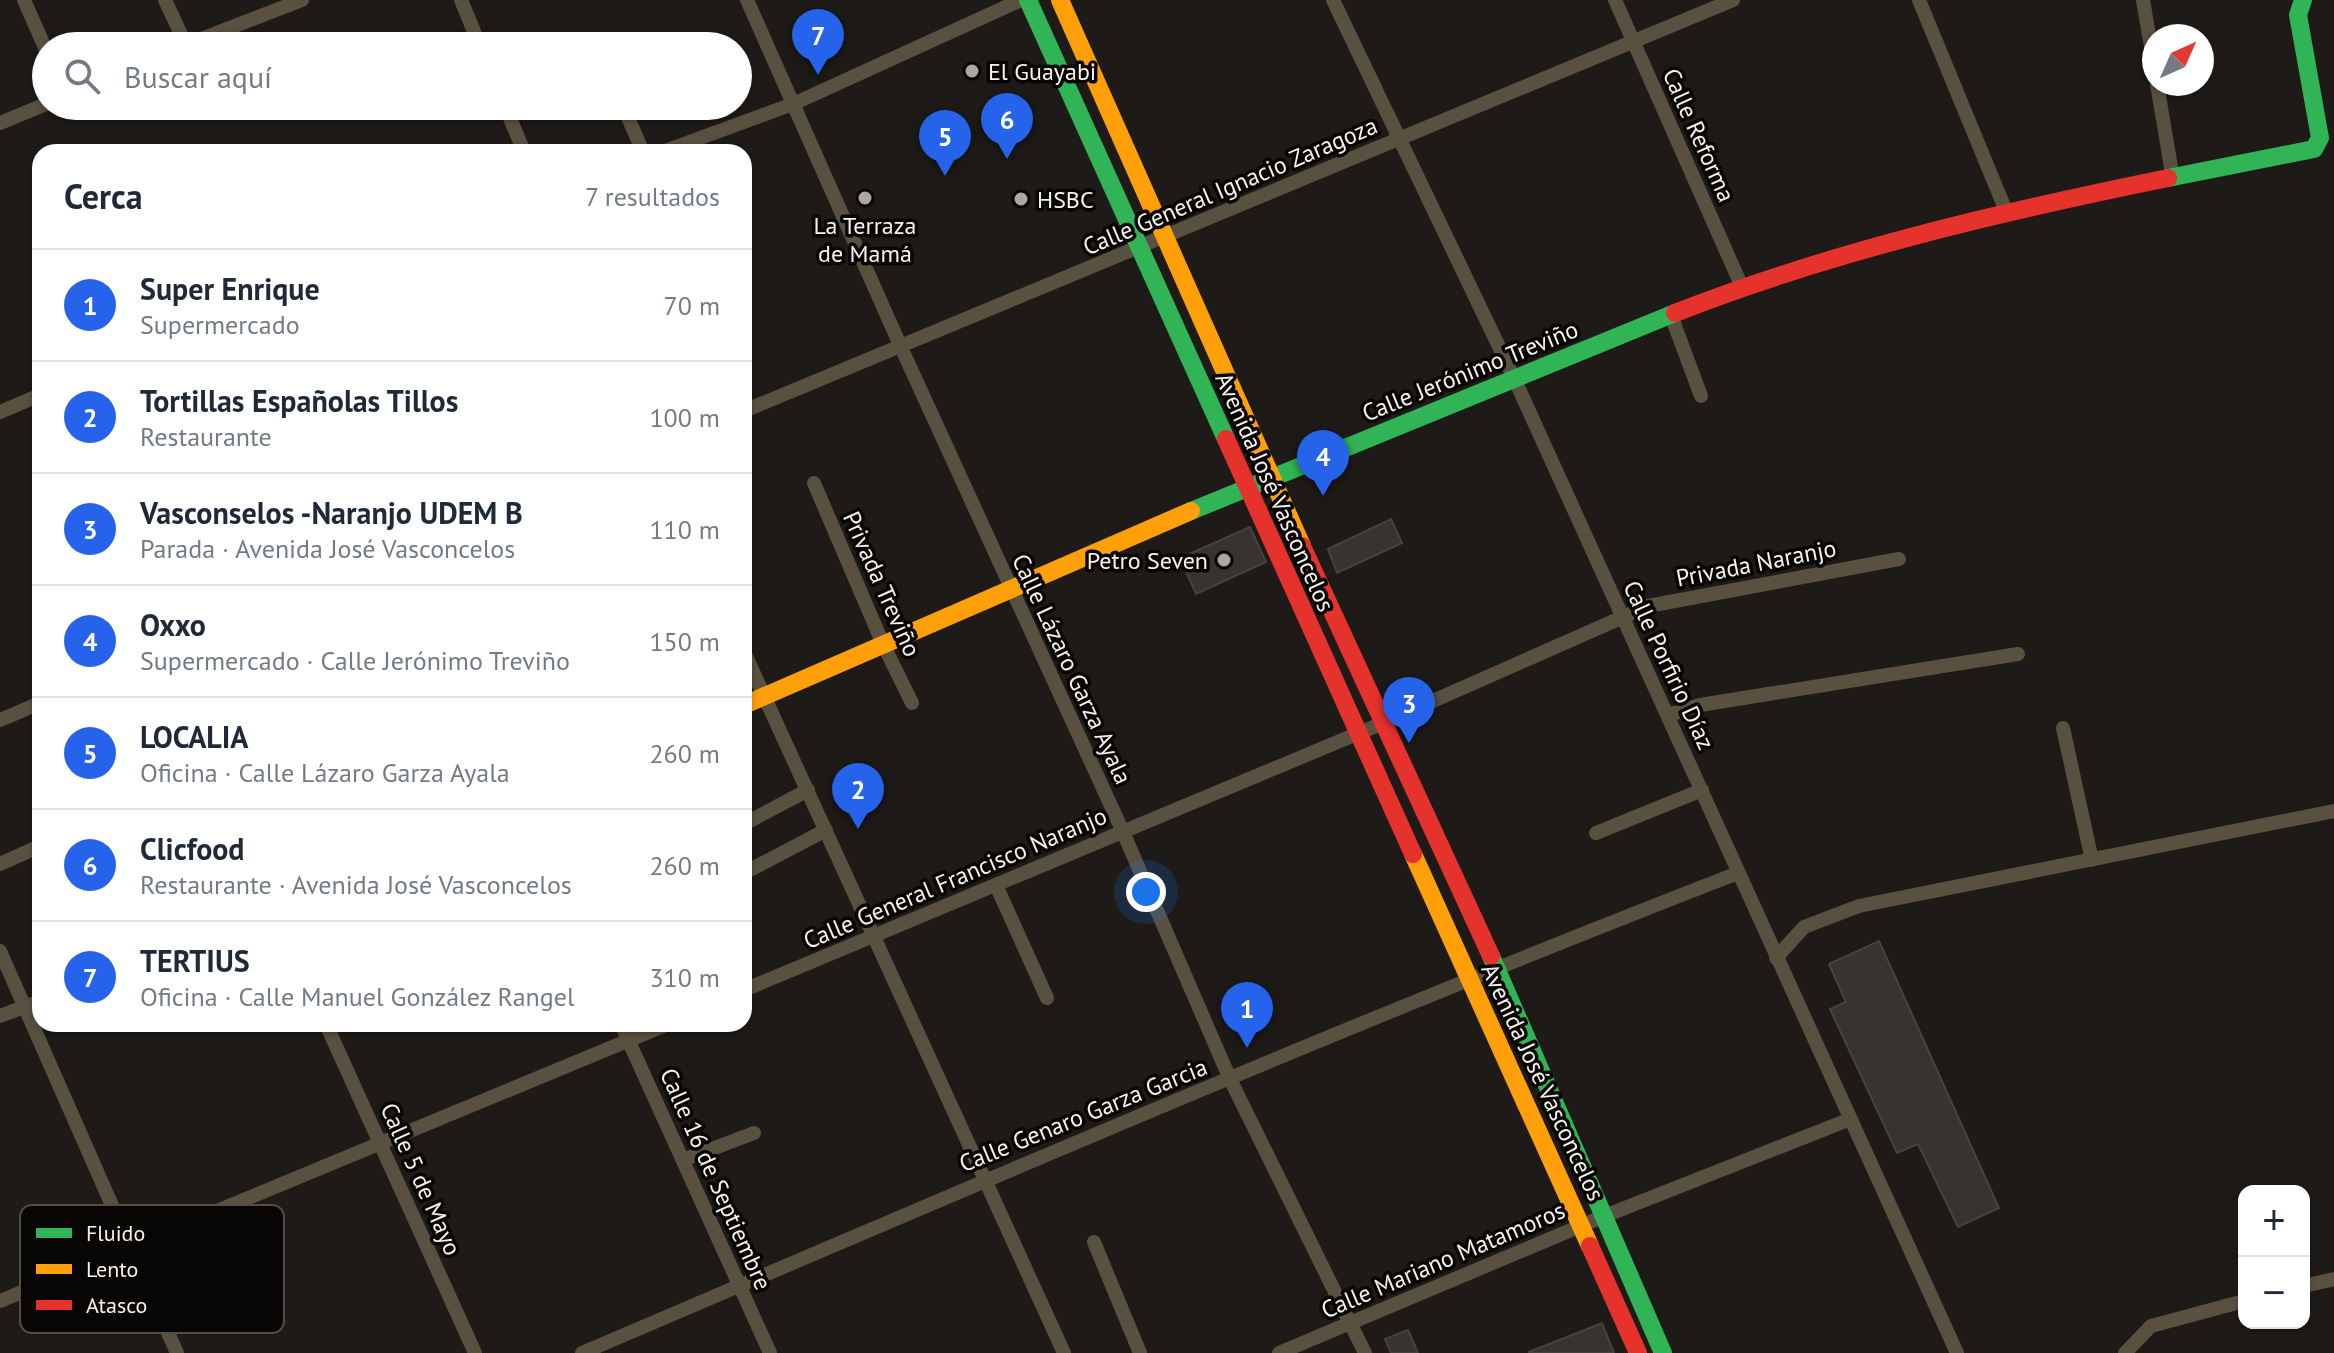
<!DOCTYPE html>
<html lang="es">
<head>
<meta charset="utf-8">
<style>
  body { margin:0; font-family:"PT Sans",sans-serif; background:#f6f6f7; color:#1f2937 }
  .controls { position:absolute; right:24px; bottom:24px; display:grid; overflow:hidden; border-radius:16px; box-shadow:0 2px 6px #0004 }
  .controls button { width:72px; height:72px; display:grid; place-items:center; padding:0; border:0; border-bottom:2px solid #e0e1e3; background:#fff; color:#1f2937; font:40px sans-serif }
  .compass { position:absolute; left:2142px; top:24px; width:72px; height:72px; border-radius:50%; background:#fff; box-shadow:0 2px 6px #0004; rotate:45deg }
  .you { position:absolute; left:1146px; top:892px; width:28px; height:28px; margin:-20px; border:6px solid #fff; border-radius:50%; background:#1a73e8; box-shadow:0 0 0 12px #1a73e833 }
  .badge { display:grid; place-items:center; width:52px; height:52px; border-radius:50%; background:#2563eb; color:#fff; font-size:26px; font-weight:700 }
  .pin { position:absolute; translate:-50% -66px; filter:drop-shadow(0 2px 4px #0008) }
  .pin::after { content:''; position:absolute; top:42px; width:28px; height:24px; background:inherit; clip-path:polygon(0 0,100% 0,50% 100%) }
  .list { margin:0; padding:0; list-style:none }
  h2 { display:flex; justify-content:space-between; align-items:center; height:104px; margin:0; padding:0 32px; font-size:34px }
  h2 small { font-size:26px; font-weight:400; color:#747a83 }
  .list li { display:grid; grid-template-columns:52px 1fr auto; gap:24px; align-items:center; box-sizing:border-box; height:112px; padding:0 32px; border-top:2px solid #e0e1e3 }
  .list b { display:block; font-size:30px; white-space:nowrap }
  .list p { margin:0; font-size:26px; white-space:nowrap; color:#747a83 }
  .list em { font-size:26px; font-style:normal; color:#747a83 }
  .icon { flex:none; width:44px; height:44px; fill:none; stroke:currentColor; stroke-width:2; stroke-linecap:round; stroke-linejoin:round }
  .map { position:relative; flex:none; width:2334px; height:1353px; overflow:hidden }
  .search { position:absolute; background:#fff; box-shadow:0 2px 6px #0004; left:32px; top:32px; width:720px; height:88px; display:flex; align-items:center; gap:20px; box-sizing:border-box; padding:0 28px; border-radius:44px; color:#747a83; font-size:30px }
  .panel { position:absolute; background:#fff; box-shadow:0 2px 6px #0004; left:32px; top:144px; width:720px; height:888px; border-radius:24px }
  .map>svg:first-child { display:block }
</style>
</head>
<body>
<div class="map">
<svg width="2334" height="1353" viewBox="0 0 2334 1353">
  <rect width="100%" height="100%" fill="#1d1a17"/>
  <g fill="#363331" stroke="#454340" stroke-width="2">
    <polygon points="1391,519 1402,543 1337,573 1328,549"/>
    <polygon points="1250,527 1266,562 1196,594 1180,558"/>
    <polygon points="1879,941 1999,1208 1958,1227 1918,1144 1897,1153 1830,1009 1846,1002 1829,964"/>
    <polygon points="1602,1323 1614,1353 1529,1353 1529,1352"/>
    <polygon points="1408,1330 1418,1353 1391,1353 1385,1339"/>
  </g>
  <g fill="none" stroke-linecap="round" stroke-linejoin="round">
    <g stroke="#59513f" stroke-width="14">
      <polyline points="24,0 46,50"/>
      <polyline points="165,0 186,45"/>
      <polyline points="461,0 480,46"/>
      <polyline points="747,0 900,345 1123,832 1230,1079 1365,1353"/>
      <polyline points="1333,0 1514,378 1957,1353"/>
      <polyline points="1615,0 1742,287"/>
      <polyline points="1919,0 2006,211"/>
      <polyline points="2143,0 2154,64"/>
      <polyline points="183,46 302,0"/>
      <polyline points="2157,84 2173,179"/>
      <polyline points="505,106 524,152"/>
      <polyline points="623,106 643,152"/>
      <polyline points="0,123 46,104"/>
      <polyline points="662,152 793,104 1021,0"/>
      <polyline points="1672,318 1701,396"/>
      <polyline points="744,411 1733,0"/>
      <polyline points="0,412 40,395"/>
      <polyline points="814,483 883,644 912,703"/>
      <polyline points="744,652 1064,1353"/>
      <polyline points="1669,715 1700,705 2018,654"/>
      <polyline points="0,720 40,703"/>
      <polyline points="2063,728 2092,860"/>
      <polyline points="744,824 808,790"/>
      <polyline points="1596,833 1702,790"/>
      <polyline points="0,864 40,846"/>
      <polyline points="744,873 826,830"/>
      <polyline points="996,885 1047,998"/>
      <polyline points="0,951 177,1353"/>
      <polyline points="1776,958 1804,927 1859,906 2334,811"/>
      <polyline points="744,990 1383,723 1648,606 1899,559"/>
      <polyline points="0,1016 40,1001"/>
      <polyline points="326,1024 475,1353"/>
      <polyline points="621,1024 770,1353"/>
      <polyline points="683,1160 754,1133"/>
      <polyline points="1094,1242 1140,1353"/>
      <polyline points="2304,1286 2334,1279"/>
      <polyline points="0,1301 668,1024"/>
      <path d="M582 1353C966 1189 1348 1024 1738 873"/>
      <polyline points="1279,1353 1602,1217 1848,1120"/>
      <polyline points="2125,1353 2151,1326 2244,1301"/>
    </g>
    <g stroke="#30b455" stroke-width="18">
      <polyline points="1028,0 1226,439"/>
      <polyline points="2168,178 2314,149 2320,138 2298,15 2303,0"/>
      <polyline points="1191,511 1675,313"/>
      <polyline points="1491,956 1663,1353"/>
    </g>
    <g stroke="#ff9f0a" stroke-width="18">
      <polyline points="1060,0 1302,546"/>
      <polyline points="744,705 1191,511"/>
      <polyline points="1413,854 1590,1246"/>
    </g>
    <g stroke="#e5322d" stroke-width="18">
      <path d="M1675 313C1833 251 2001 212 2168 178"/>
      <polyline points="1226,439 1413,854"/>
      <polyline points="1302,546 1491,956"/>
      <polyline points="1590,1246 1638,1353"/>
    </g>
  </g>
  <g fill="#aba7a3" stroke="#080604" stroke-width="3">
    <circle cx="972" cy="71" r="8"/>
    <circle cx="865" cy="198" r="8"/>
    <circle cx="1021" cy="199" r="8"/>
    <circle cx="1224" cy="560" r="8"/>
  </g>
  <g text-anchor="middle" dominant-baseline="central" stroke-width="7" stroke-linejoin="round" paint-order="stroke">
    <g font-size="24" fill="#f7f3ef" stroke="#080604" text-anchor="start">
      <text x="988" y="71">El Guayabi</text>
      <text x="1037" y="199">HSBC</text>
      <text x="865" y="225" text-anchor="middle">La Terraza<tspan x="865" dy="28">de Mamá</tspan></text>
      <text x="1208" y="560" text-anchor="end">Petro Seven</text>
    </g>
    <g font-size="24" fill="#f7f3ef" stroke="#080604">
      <text transform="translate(1699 135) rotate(66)">Calle Reforma</text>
      <text transform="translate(1230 186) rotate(-23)">Calle General Ignacio Zaragoza</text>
      <text transform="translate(1470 371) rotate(-22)">Calle Jerónimo Treviño</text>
      <text transform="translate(1275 492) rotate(66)">Avenida José Vasconcelos</text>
      <text transform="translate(1756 563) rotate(-11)">Privada Naranjo</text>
      <text transform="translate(882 584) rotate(66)">Privada Treviño</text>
      <text transform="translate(1669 665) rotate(65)">Calle Porfirio Díaz</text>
      <text transform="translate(1072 669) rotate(65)">Calle Lázaro Garza Ayala</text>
      <text transform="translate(955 878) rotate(-23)">Calle General Francisco Naranjo</text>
      <text transform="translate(1543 1082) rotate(65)">Avenida José Vasconcelos</text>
      <text transform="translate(1083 1115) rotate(-22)">Calle Genaro Garza Garcia</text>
      <text transform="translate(421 1179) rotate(66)">Calle 5 de Mayo</text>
      <text transform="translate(716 1179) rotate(66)">Calle 16 de Septiembre</text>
      <text transform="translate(1443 1260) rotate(-23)">Calle Mariano Matamoros</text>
    </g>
  </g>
  <rect x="20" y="1205" width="264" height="128" rx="12" fill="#080604" stroke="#504d4a" stroke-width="2"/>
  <rect x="36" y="1228" width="36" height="10" fill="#30b455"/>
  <rect x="36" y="1264" width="36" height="10" fill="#ff9f0a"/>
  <rect x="36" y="1300" width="36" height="10" fill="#e5322d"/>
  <g font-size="22" fill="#f7f3ef">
    <text x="86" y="1241">Fluido</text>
    <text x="86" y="1277">Lento</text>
    <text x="86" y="1313">Atasco</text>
  </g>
</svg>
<div class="controls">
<button>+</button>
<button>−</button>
</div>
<svg class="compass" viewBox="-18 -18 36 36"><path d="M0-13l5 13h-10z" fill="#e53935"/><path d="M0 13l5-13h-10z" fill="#747a83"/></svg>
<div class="you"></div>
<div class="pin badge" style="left:1247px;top:1048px">1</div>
<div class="pin badge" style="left:858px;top:829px">2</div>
<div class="pin badge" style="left:1409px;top:743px">3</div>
<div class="pin badge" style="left:1323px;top:496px">4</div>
<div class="pin badge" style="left:945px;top:176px">5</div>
<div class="pin badge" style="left:1007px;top:159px">6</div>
<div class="pin badge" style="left:818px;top:75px">7</div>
<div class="search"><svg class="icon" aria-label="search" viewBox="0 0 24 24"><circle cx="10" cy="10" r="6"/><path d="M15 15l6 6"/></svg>Buscar aquí</div>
<section class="panel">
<h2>Cerca<small>7 resultados</small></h2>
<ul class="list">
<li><span class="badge">1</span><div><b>Super Enrique</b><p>Supermercado</p></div><em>70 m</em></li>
<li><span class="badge">2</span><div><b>Tortillas Españolas Tillos</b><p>Restaurante</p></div><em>100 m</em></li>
<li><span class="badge">3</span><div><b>Vasconselos -Naranjo UDEM B</b><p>Parada · Avenida José Vasconcelos</p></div><em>110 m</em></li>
<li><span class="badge">4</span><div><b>Oxxo</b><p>Supermercado · Calle Jerónimo Treviño</p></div><em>150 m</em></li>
<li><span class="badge">5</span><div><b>LOCALIA</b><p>Oficina · Calle Lázaro Garza Ayala</p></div><em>260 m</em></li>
<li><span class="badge">6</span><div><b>Clicfood</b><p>Restaurante · Avenida José Vasconcelos</p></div><em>260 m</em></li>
<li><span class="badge">7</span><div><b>TERTIUS</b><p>Oficina · Calle Manuel González Rangel</p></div><em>310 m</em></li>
</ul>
</section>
</div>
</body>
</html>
